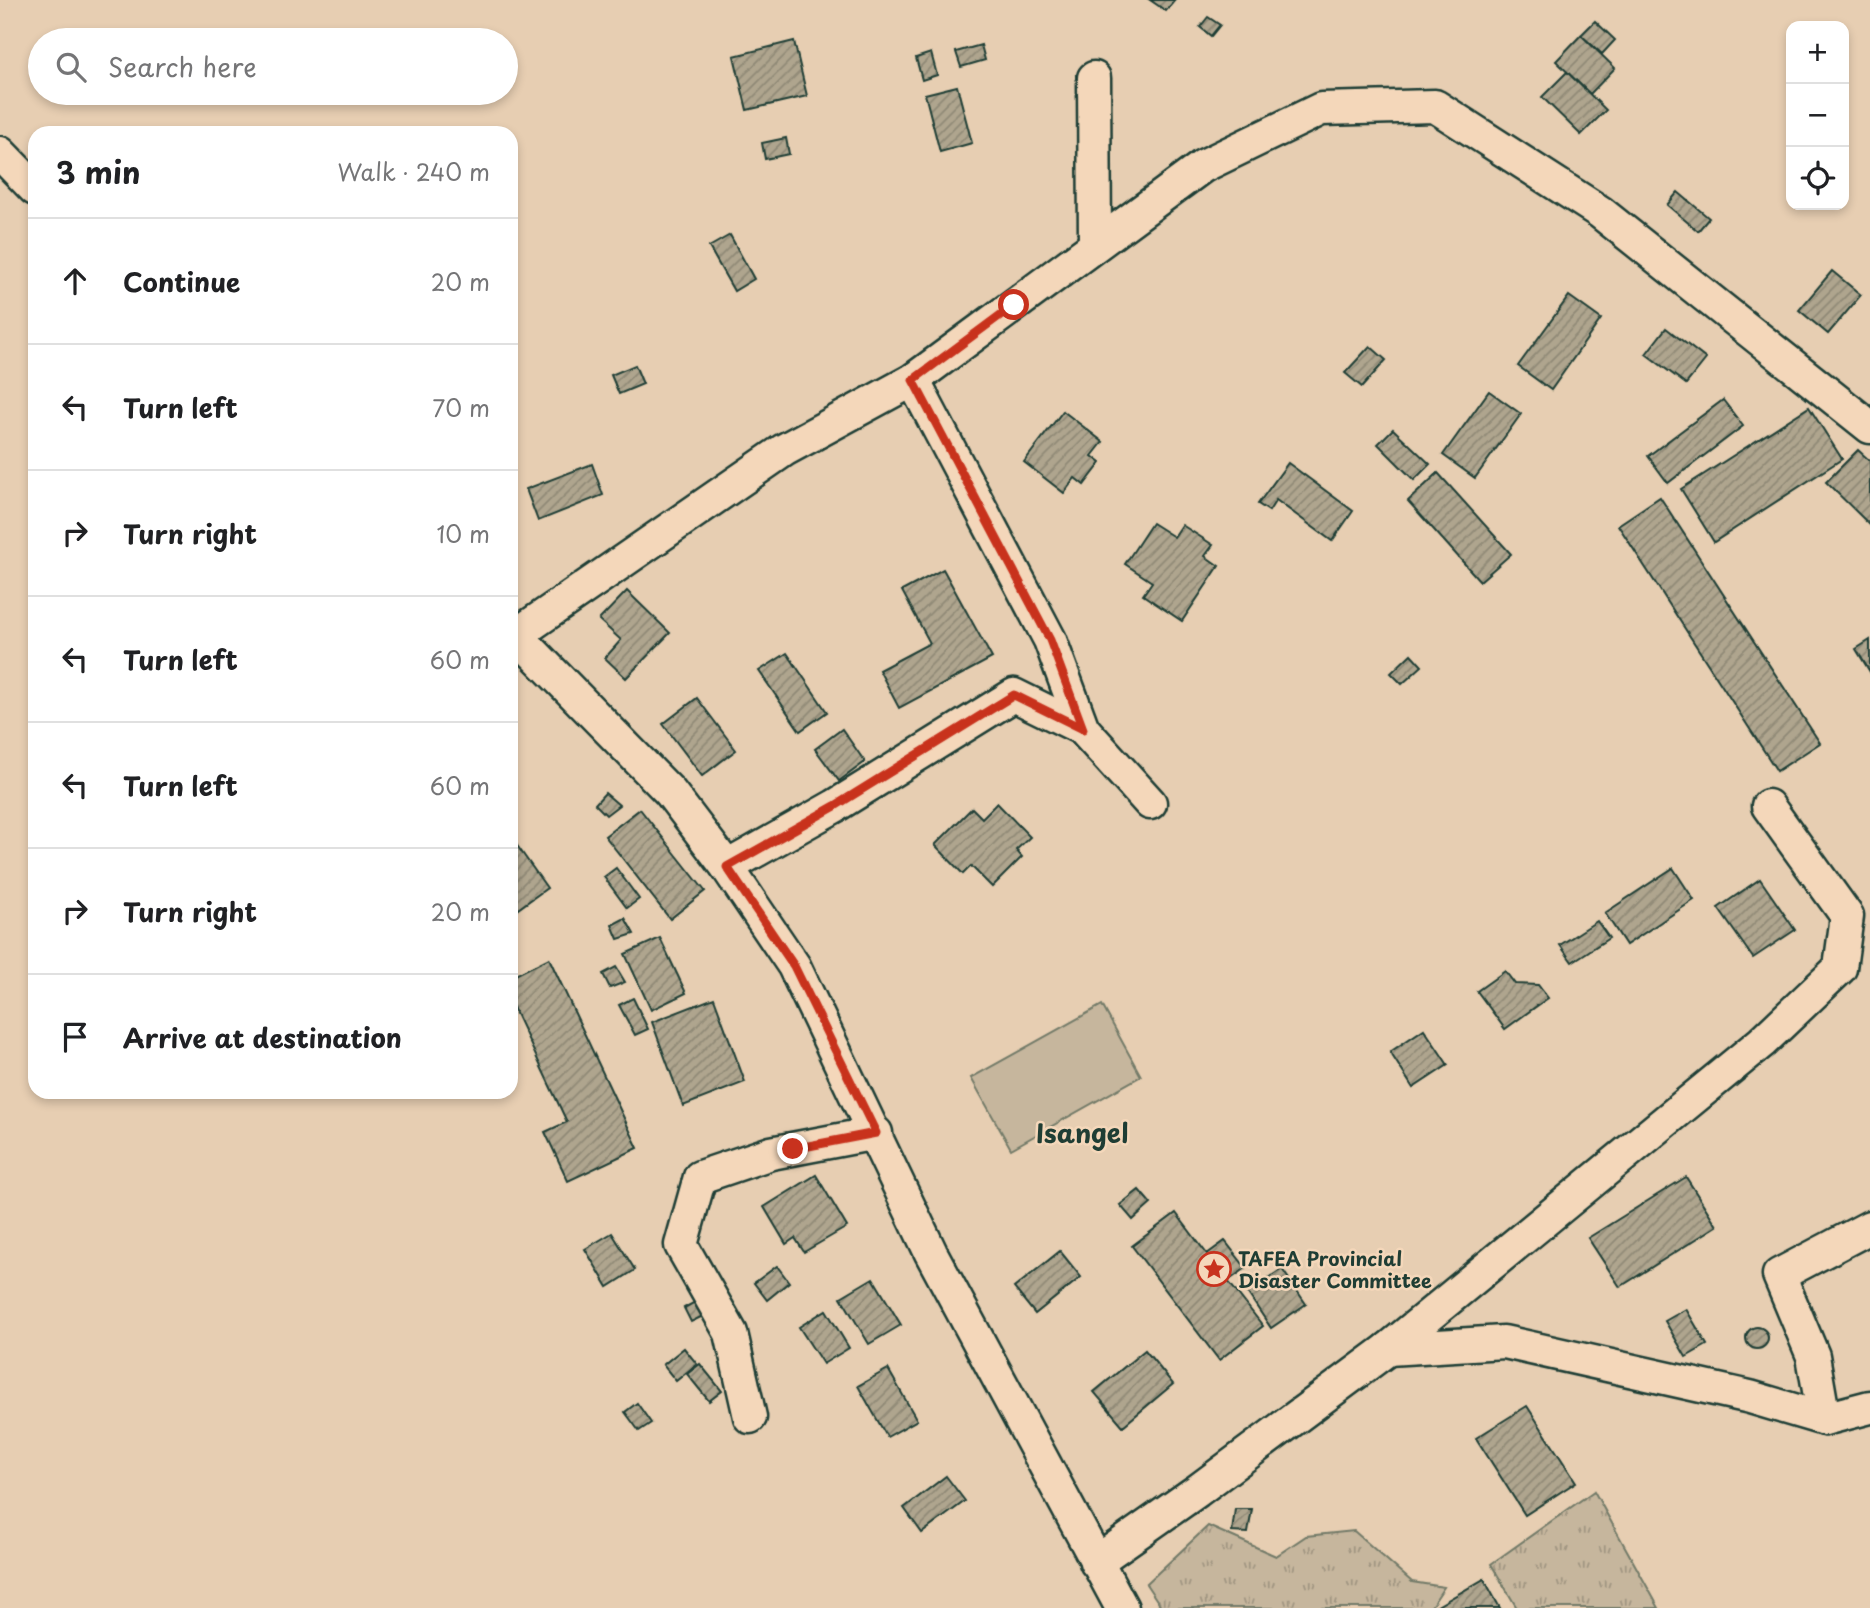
<!DOCTYPE html>
<html lang="en">
<head>
<meta charset="utf-8">
<style>
  body { margin:0; font-family:"Playpen Sans",sans-serif; background:#f2f2f2; color:#202124 }
  .controls { position:absolute; right:21px; top:21px; display:grid; overflow:hidden; border-radius:14px; box-shadow:0 4px 10px #0003 }
  .controls button { width:63px; height:63px; display:grid; place-items:center; padding:0; border:0; border-bottom:2px solid #e0e0e0; background:#fff; color:#202124; font:35px sans-serif }
  .stop { position:absolute; width:21px; height:21px; margin:-16px; border:5px solid #c8321e; border-radius:50%; background:#fff }
  .stop.end { background:#c8321e; border-color:#fff; box-shadow:0 2px 7px #0008 }
  .list { margin:0; padding:0; list-style:none }
  h2 { display:flex; justify-content:space-between; align-items:center; height:91px; margin:0; padding:0 28px; font-size:30px }
  h2 small { font-size:23px; font-weight:400; color:#757577 }
  .list li { display:grid; grid-template-columns:46px 1fr auto; gap:21px; align-items:center; box-sizing:border-box; height:126px; padding:0 28px; border-top:2px solid #e0e0e0 }
  .list b { display:block; font-size:26px; white-space:nowrap }
  .list em { font-size:23px; font-style:normal; color:#757577 }
  .icon { flex:none; width:38px; height:38px; fill:none; stroke:currentColor; stroke-width:2; stroke-linecap:round; stroke-linejoin:round }
  .map { position:relative; flex:none; width:1870px; height:1608px; overflow:hidden }
  .search { position:absolute; background:#fff; box-shadow:0 4px 10px #0003; left:28px; top:28px; width:490px; height:77px; display:flex; align-items:center; gap:18px; box-sizing:border-box; padding:0 24px; border-radius:38px; color:#757577; font-size:26px }
  .panel { position:absolute; background:#fff; box-shadow:0 4px 10px #0003; left:28px; top:126px; width:490px; height:973px; border-radius:21px }
  .map>svg:first-child { display:block }
</style>
</head>
<body>
<div class="map">
<svg width="1870" height="1608" viewBox="0 0 1870 1608">
  <defs>
    <pattern id="grass-tufts" width="24" height="20" patternUnits="userSpaceOnUse" patternTransform="scale(1.75)"><rect width="24" height="20" fill="#c6b69d"/><path d="M3 7l-1-3M5 7V3M7 7l1-3M15 17l-1-3M17 17v-4M19 17l1-3" fill="none" stroke="#a09581"/></pattern>
    <pattern id="building-hatch" width="6" height="6" patternUnits="userSpaceOnUse" patternTransform="scale(1.75)"><rect width="6" height="6" fill="#afa58e"/><path d="M-1 1l2-2M0 6l6-6M5 7l2-2" fill="none" stroke="#8e8875"/></pattern>
  </defs>
  <rect width="100%" height="100%" fill="#e7ceb2"/>
  <filter id="ink" filterUnits="userSpaceOnUse"><feTurbulence type="fractalNoise" baseFrequency=".0143" numOctaves="2"/><feDisplacementMap in="SourceGraphic" scale="14" xChannelSelector="R" yChannelSelector="G"/><feConvolveMatrix kernelMatrix="1 2 1 2 8 2 1 2 1" color-interpolation-filters="sRGB"/></filter>
  <g filter="url(#ink)">
    <g fill="url(#grass-tufts)" stroke="#727a68" stroke-width="2">
      <polygon points="1594,1491 1659,1608 1517,1608 1491,1564"/>
      <polygon points="1208,1526 1276,1556 1306,1536 1354,1531 1412,1582 1444,1587 1430,1608 1162,1608 1146,1584"/>
    </g>
    <polygon fill="#c6b69d" stroke="#727a68" stroke-width="2" points="1102,1005 1141,1076 1011,1149 971,1078"/>
    <g fill="url(#building-hatch)" stroke="#1f3d34" stroke-width="2">
      <polygon points="1150,0 1175,0 1166,11"/>
      <polygon points="1208,17 1220,25 1211,36 1200,27"/>
      <polygon points="1595,21 1615,40 1602,54 1581,35"/>
      <polygon points="1581,35 1615,68 1590,94 1556,61"/>
      <polygon points="794,41 807,96 747,110 734,56"/>
      <polygon points="981,45 985,60 961,67 956,52"/>
      <polygon points="931,53 937,75 922,80 916,58"/>
      <polygon points="1567,72 1606,110 1581,135 1542,97"/>
      <polygon points="957,86 972,143 940,152 925,94"/>
      <polygon points="786,138 789,154 765,159 762,143"/>
      <polygon points="1678,192 1709,218 1698,231 1667,205"/>
      <polygon points="730,235 754,279 734,291 709,247"/>
      <polygon points="1832,271 1861,295 1828,334 1799,310"/>
      <polygon points="1569,296 1601,319 1551,390 1518,366"/>
      <polygon points="1666,328 1706,359 1686,384 1646,354"/>
      <polygon points="1370,346 1386,360 1362,387 1345,373"/>
      <polygon points="635,365 643,384 619,394 611,375"/>
      <polygon points="1489,391 1521,414 1475,478 1443,455"/>
      <polygon points="1723,400 1743,426 1668,483 1648,456"/>
      <polygon points="1809,407 1842,459 1714,542 1681,489"/>
      <polygon points="1063,411 1103,442 1092,456 1101,463 1084,485 1075,478 1064,493 1024,462"/>
      <polygon points="1393,429 1430,464 1414,480 1378,444"/>
      <polygon points="1858,450 1870,461 1870,525 1826,482"/>
      <polygon points="1288,463 1353,511 1332,541 1276,500 1269,511 1258,504"/>
      <polygon points="592,464 603,495 538,521 526,489"/>
      <polygon points="1438,473 1511,554 1480,581 1408,501"/>
      <polygon points="1660,497 1820,743 1777,771 1618,525"/>
      <polygon points="1152,523 1174,537 1182,525 1213,545 1205,556 1219,566 1182,621 1143,595 1152,582 1125,564"/>
      <polygon points="943,569 992,658 899,708 879,670 930,643 902,591"/>
      <polygon points="627,591 670,633 626,678 605,658 621,640 599,620"/>
      <polygon points="1870,640 1870,672 1856,649"/>
      <polygon points="787,653 827,712 800,731 759,671"/>
      <polygon points="1411,654 1422,666 1402,684 1391,673"/>
      <polygon points="697,698 736,750 702,776 663,724"/>
      <polygon points="842,729 865,762 839,781 815,749"/>
      <polygon points="605,793 619,805 606,815 595,804"/>
      <polygon points="997,803 1030,837 1016,850 1022,857 992,887 971,866 963,874 935,845 972,808 982,818"/>
      <polygon points="640,809 705,891 670,919 605,836"/>
      <polygon points="511,837 547,888 511,914"/>
      <polygon points="616,868 639,899 627,908 604,877"/>
      <polygon points="1673,868 1694,900 1626,945 1605,913"/>
      <polygon points="1760,879 1795,930 1753,958 1718,908"/>
      <polygon points="625,918 634,934 618,939 612,925"/>
      <polygon points="1597,921 1609,938 1572,962 1560,945"/>
      <polygon points="660,938 686,993 651,1010 625,954"/>
      <polygon points="549,958 638,1148 568,1181 545,1132 567,1122 511,1003 511,977"/>
      <polygon points="616,967 625,982 610,988 603,974"/>
      <polygon points="1505,971 1515,984 1538,985 1548,998 1505,1029 1477,991"/>
      <polygon points="633,998 648,1029 635,1035 619,1005"/>
      <polygon points="714,998 745,1082 683,1106 652,1022"/>
      <polygon points="1424,1029 1448,1065 1413,1088 1390,1052"/>
      <polygon points="816,1175 847,1227 804,1252 795,1238 786,1244 764,1207"/>
      <polygon points="1686,1177 1717,1226 1620,1287 1588,1238"/>
      <polygon points="1139,1190 1151,1204 1133,1220 1120,1205"/>
      <polygon points="1176,1213 1207,1254 1225,1241 1246,1268 1228,1281 1263,1326 1219,1360 1132,1246"/>
      <polygon points="612,1233 635,1270 608,1287 585,1249"/>
      <polygon points="1060,1251 1081,1277 1035,1314 1014,1288"/>
      <polygon points="777,1266 789,1282 767,1300 754,1283"/>
      <polygon points="1282,1269 1306,1304 1271,1328 1247,1292"/>
      <polygon points="873,1278 901,1325 869,1344 841,1297"/>
      <polygon points="695,1302 703,1316 691,1322 684,1308"/>
      <polygon points="1686,1309 1707,1345 1686,1357 1665,1321"/>
      <polygon points="826,1310 849,1348 823,1364 799,1327"/>
      <circle cx="1757" cy="1338" r="11"/>
      <polygon points="684,1348 697,1364 676,1381 663,1365"/>
      <polygon points="1145,1350 1173,1384 1123,1426 1094,1392"/>
      <polygon points="700,1364 722,1391 709,1401 687,1374"/>
      <polygon points="888,1369 917,1420 887,1437 858,1386"/>
      <polygon points="637,1403 651,1423 639,1431 625,1412"/>
      <polygon points="1527,1406 1576,1482 1525,1515 1476,1438"/>
      <polygon points="946,1476 965,1501 922,1533 904,1508"/>
      <polygon points="1235,1509 1252,1509 1248,1533 1232,1532"/>
      <polygon points="1484,1579 1500,1608 1434,1608"/>
    </g>
    <g fill="none" stroke-linecap="round" stroke-linejoin="round">
      <g stroke="#1f3d34" stroke-width="37">
        <g id="minor">
          <polyline points="1094,78 1095,245"/>
          <polyline points="0,153 35,189"/>
          <polyline points="913,380 1050,640 1083,729"/>
          <polyline points="511,630 670,792 727,867 794,966 931,1253 1122,1608"/>
          <polyline points="516,635 784,450 913,380 1203,166 1321,109 1435,106 1600,212 1870,427"/>
          <polyline points="727,867 835,806 1014,695 1083,729 1150,803"/>
          <polyline points="1388,1349 1504,1342 1750,1397 1824,1419 1870,1407"/>
          <polyline points="750,1417 731,1333 681,1245 700,1177 771,1153 876,1133"/>
          <polyline points="1824,1419 1813,1356 1779,1275 1870,1227"/>
          <polyline points="1096,1562 1197,1491 1388,1349 1762,1042 1840,968 1847,916 1768,806"/>
        </g>
      </g>
      <use href="#minor" stroke="#f4d7ba" stroke-width="32"/>
    </g>
  </g>
  <g fill="none" stroke-linecap="round" stroke-linejoin="round" filter="url(#ink)">
    <polyline stroke="#c8321e" stroke-width="9" points="793,1149 876,1133 794,966 727,867 835,806 1014,695 1083,729 1050,640 913,380 1014,305"/>
  </g>
  <defs>
    <g id="sight-ring" transform="scale(1.75)"><circle r="9.5" fill="#f4d7ba" stroke="#c8321e" stroke-width="1.5"/><path d="M0-6L1.8-2.2L6-1.7L2.9 1.2L3.7 5.4L0 3.3L-3.7 5.4L-2.9 1.2L-6-1.7L-1.8-2.2Z" fill="#c8321e"/></g>
  </defs>
  <g fill-rule="evenodd">
    <use href="#sight-ring" x="1214" y="1269"/>
  </g>
  <g text-anchor="middle" dominant-baseline="central" stroke-width="5" stroke-linejoin="round" paint-order="stroke">
    <g font-size="19" font-weight="bold" fill="#1f3d34" stroke="#f4d7ba" text-anchor="start">
      <text x="1238" y="1258">TAFEA Provincial<tspan x="1238" dy="22">Disaster Committee</tspan></text>
    </g>
    <g font-size="26" font-weight="bold" fill="#1f3d34" stroke="#f4d7ba">
      <text x="1082" y="1132">Isangel</text>
    </g>
  </g>
</svg>
<div class="controls">
<button>+</button>
<button>−</button>
<button><svg class="icon" aria-label="locate" viewBox="0 0 24 24"><circle cx="12" cy="12" r="6"/><path d="M12 2v4M12 18v4M2 12h4M18 12h4"/></svg></button>
</div>
<div class="stop" style="left:1014px;top:305px"></div>
<div class="stop end" style="left:793px;top:1149px"></div>
<div class="search"><svg class="icon" aria-label="search" viewBox="0 0 24 24"><circle cx="10" cy="10" r="6"/><path d="M15 15l6 6"/></svg>Search here</div>
<section class="panel">
<h2>3 min<small>Walk · 240 m</small></h2>
<ul class="list">
<li><svg class="icon" aria-label="ahead" viewBox="0 0 24 24"><path d="M12 20V5M6 11l6-6 6 6"/></svg><div><b>Continue</b></div><em>20 m</em></li>
<li><svg class="icon" aria-label="left" viewBox="0 0 24 24"><path d="M17 20v-9H6M10 6l-5 5 5 5"/></svg><div><b>Turn left</b></div><em>70 m</em></li>
<li><svg class="icon" aria-label="right" viewBox="0 0 24 24"><path d="M7 20v-9h11M14 6l5 5-5 5"/></svg><div><b>Turn right</b></div><em>10 m</em></li>
<li><svg class="icon" aria-label="left" viewBox="0 0 24 24"><path d="M17 20v-9H6M10 6l-5 5 5 5"/></svg><div><b>Turn left</b></div><em>60 m</em></li>
<li><svg class="icon" aria-label="left" viewBox="0 0 24 24"><path d="M17 20v-9H6M10 6l-5 5 5 5"/></svg><div><b>Turn left</b></div><em>60 m</em></li>
<li><svg class="icon" aria-label="right" viewBox="0 0 24 24"><path d="M7 20v-9h11M14 6l5 5-5 5"/></svg><div><b>Turn right</b></div><em>20 m</em></li>
<li><svg class="icon" aria-label="arrive" viewBox="0 0 24 24"><path d="M6 21V4h12l-3 4 3 4H6"/></svg><div><b>Arrive at destination</b></div></li>
</ul>
</section>
</div>
</body>
</html>
